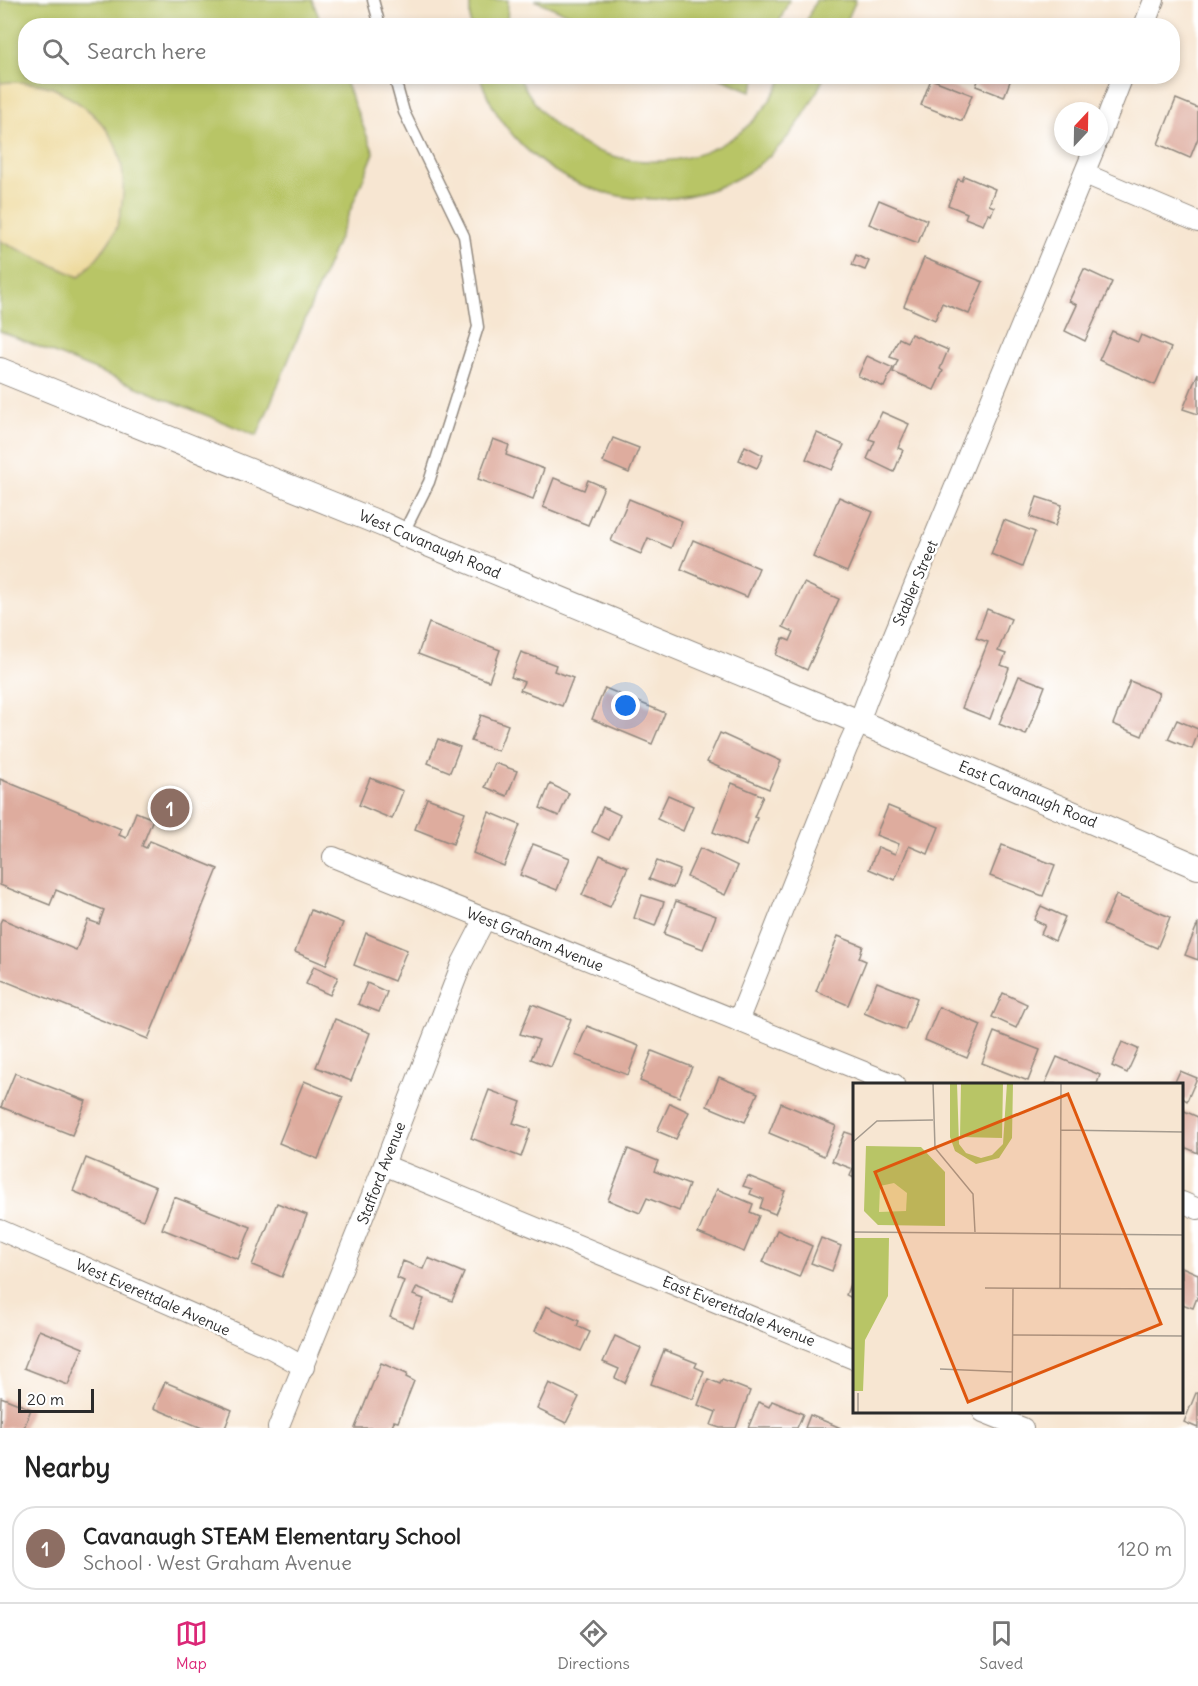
<!DOCTYPE html>
<html lang="en">
<head>
<meta charset="utf-8">
<style>
  body { margin:0; font-family:Delius,sans-serif; background:#f2f2f2; color:#222 }
  .compass { position:absolute; left:1054px; top:102px; width:54px; height:54px; border-radius:50%; background:#fff; box-shadow:0 3px 9px #0003; rotate:22deg }
  .scale { position:absolute; left:18px; bottom:15px; width:76px; box-sizing:border-box; padding-left:6px; border:3px solid #2b2b2b; border-top:0; font-size:16px; line-height:21px; white-space:nowrap; color:#2b2b2b; -webkit-text-stroke:4px #fff; paint-order:stroke }
  .you { position:absolute; left:626px; top:706px; width:21px; height:21px; margin:-15px; border:4px solid #fff; border-radius:50%; background:#1a73e8; box-shadow:0 0 0 9px #1a73e833 }
  .badge { display:grid; place-items:center; width:39px; height:39px; border-radius:50%; background:#db2777; color:#fff; font-size:20px; font-weight:700 }
  .pin { position:absolute; translate:-50% -50%; border:3px solid #fff; box-shadow:0 2px 6px #0006 }
  .list { margin:0; padding:0; list-style:none }
  h2 { display:flex; justify-content:space-between; align-items:center; height:78px; margin:0; padding:0 24px; font-size:26px }
  h2 small { font-size:20px; font-weight:400; color:#767676 }
  .list li { display:grid; grid-template-columns:39px 1fr auto; gap:18px; align-items:center; box-sizing:border-box; height:84px; margin:0 12px 12px; padding:0 12px; border:2px solid #e0e0e0; border-radius:24px }
  .list b { display:block; font-size:22px; white-space:nowrap }
  .list p { margin:0; font-size:20px; white-space:nowrap; color:#767676 }
  .list em { font-size:20px; font-style:normal; color:#767676 }
  .icon { flex:none; width:33px; height:33px; fill:none; stroke:currentColor; stroke-width:2; stroke-linecap:round; stroke-linejoin:round }
  .map { position:relative; flex:none; width:1198px; height:1428px; overflow:hidden }
  .search { position:absolute; background:#fff; box-shadow:0 3px 9px #0003; left:18px; right:18px; top:18px; height:66px; display:flex; align-items:center; gap:15px; box-sizing:border-box; padding:0 21px; border-radius:24px; color:#767676; font-size:22px }
  .sheet { height:174px; background:#fff }
  nav { display:flex; justify-content:space-around; align-items:center; box-sizing:border-box; height:84px; border-top:2px solid #e0e0e0; background:#fff; font-size:16px; color:#767676 }
  nav a { display:grid; justify-items:center; gap:3px }
  nav .on { color:#db2777 }
  .map>svg:first-child { display:block }
</style>
</head>
<body>
<div class="map">
<svg width="1198" height="1428" viewBox="0 0 1198 1428">
  <rect width="100%" height="100%" fill="#fff"/>
  <filter id="ink" filterUnits="userSpaceOnUse"><feTurbulence type="fractalNoise" baseFrequency=".0167" numOctaves="2"/><feDisplacementMap in="SourceGraphic" scale="12" xChannelSelector="R" yChannelSelector="G"/><feConvolveMatrix kernelMatrix="1 2 1 2 8 2 1 2 1" color-interpolation-filters="sRGB"/></filter>
  <filter id="wash" filterUnits="userSpaceOnUse"><feTurbulence type="fractalNoise" baseFrequency=".008" numOctaves="4" result="noise"/><feDisplacementMap in="SourceGraphic" scale="24" xChannelSelector="R" yChannelSelector="G"/><feGaussianBlur stdDeviation="1.35" result="paint"/><feColorMatrix in="noise" values="0 0 0 0 0 0 0 0 0 0 0 0 0 0 0 0 0 1.4 0 .05"/><feComposite in="paint" operator="in"/></filter>
  <g filter="url(#wash)">
    <rect width="100%" height="100%" fill="#f7e6d2"/>
    <g fill="#b8c566" stroke="#727848" stroke-width="1.5">
      <polygon points="0,0 312,0 322,25 26,26 26,76 343,77 374,153 257,436 0,331"/>
      <polygon points="470,0 508,0 507,25 470,25"/>
      <polygon points="534,0 789,0 778,25 595,25"/>
      <polygon points="816,0 856,0 845,25 805,25"/>
      <path d="M480 77H519C529 96 540 113 557 127 616 177 712 173 762 111 771 100 777 89 784 77H824C807 116 783 151 745 174 647 232 516 185 480 77Z"/>
      <polygon points="717,77 757,77 751,91"/>
    </g>
    <path fill="#eeda9e" stroke="#8c8264" stroke-width="1.5" d="M10 82C24 82 37 83 51 87 56 89 62 93 67 96 105 117 126 149 123 193 122 208 119 225 112 237 103 252 91 265 79 277L0 241V83Z"/>
    <g id="blocks">
      <g fill="#deac9e">
        <polygon points="980,76 1012,76 1004,97 976,86"/>
        <polygon points="931,79 972,95 962,121 921,105"/>
        <polygon points="1176,99 1198,108 1198,138 1190,158 1158,144"/>
        <polygon points="964,176 995,189 989,205 994,207 991,215 988,214 983,225 965,218 967,213 948,205 958,179 962,181"/>
        <polygon points="879,200 927,220 918,243 869,224"/>
        <polygon points="856,255 869,261 865,270 852,265"/>
        <polygon points="924,258 983,282 969,314 942,303 935,320 904,306"/>
        <polygon points="1084,269 1112,282 1085,341 1065,331 1077,305 1069,301"/>
        <polygon points="1112,331 1138,342 1141,335 1171,348 1155,385 1099,360"/>
        <polygon points="911,334 948,350 940,369 943,371 934,390 893,372 898,360 890,357 899,338 907,342"/>
        <polygon points="867,356 893,368 884,387 858,376"/>
        <polygon points="1198,373 1198,414 1183,409"/>
        <polygon points="882,412 909,424 898,448 903,450 894,472 867,459 875,441 869,439"/>
        <polygon points="817,433 844,445 832,470 806,459"/>
        <polygon points="613,438 639,448 629,473 603,462"/>
        <polygon points="493,439 509,445 506,455 544,469 533,499 478,479"/>
        <polygon points="745,446 763,455 757,468 739,460"/>
        <polygon points="554,478 584,490 588,480 604,487 588,525 543,507"/>
        <polygon points="839,497 873,512 847,572 813,557"/>
        <polygon points="1037,497 1062,505 1055,526 1030,517"/>
        <polygon points="629,499 682,521 671,548 648,538 641,554 611,541"/>
        <polygon points="1004,520 1035,532 1022,567 991,554"/>
        <polygon points="693,540 759,568 747,597 681,569"/>
        <polygon points="804,583 839,599 807,670 776,655 783,638 790,641 794,632 783,627"/>
        <polygon points="987,609 1011,619 998,651 1006,654 1001,665 1009,668 990,719 962,708 988,642 976,638"/>
        <polygon points="429,623 500,650 489,681 418,654"/>
        <polygon points="521,652 556,665 554,671 573,678 562,706 520,690 524,682 511,677"/>
        <polygon points="1019,676 1045,686 1026,735 999,724"/>
        <polygon points="1130,681 1159,693 1142,736 1113,724"/>
        <polygon points="605,688 665,713 652,744 592,719"/>
        <polygon points="481,715 508,725 498,751 471,741"/>
        <polygon points="1177,720 1198,729 1198,733 1192,749 1168,739"/>
        <polygon points="720,733 781,761 769,789 707,762"/>
        <polygon points="438,739 460,747 450,772 428,763"/>
        <polygon points="495,763 517,771 507,796 485,787"/>
        <polygon points="370,778 403,791 392,819 359,805"/>
        <polygon points="0,779 121,829 119,835 126,838 136,812 153,819 142,846 146,848 150,841 218,869 148,1039 0,979 0,923 2,919 76,950 88,920 99,924 104,910 56,890 50,905 0,885"/>
        <polygon points="732,783 763,796 754,817 757,818 746,846 713,832"/>
        <polygon points="550,784 569,793 559,816 540,808"/>
        <polygon points="668,795 693,806 683,831 657,819"/>
        <polygon points="427,798 465,812 453,844 415,829"/>
        <polygon points="888,806 939,827 928,854 909,846 895,880 869,869 878,847 895,854 899,844 876,835"/>
        <polygon points="603,807 620,815 609,840 592,832"/>
        <polygon points="489,812 520,825 504,866 473,853"/>
        <polygon points="533,844 570,858 557,890 520,875"/>
        <polygon points="1002,845 1055,865 1043,896 990,876"/>
        <polygon points="700,848 738,866 725,895 687,877"/>
        <polygon points="600,855 628,867 610,907 582,895"/>
        <polygon points="657,861 680,870 673,888 649,879"/>
        <polygon points="642,895 664,902 655,926 634,918"/>
        <polygon points="1116,895 1170,917 1157,948 1103,925"/>
        <polygon points="676,901 716,916 703,949 664,934"/>
        <polygon points="1041,906 1065,917 1055,941 1041,934 1045,925 1034,920"/>
        <polygon points="311,910 343,923 326,965 295,952"/>
        <polygon points="1198,923 1198,960 1185,955"/>
        <polygon points="366,933 407,950 394,981 354,965"/>
        <polygon points="838,936 863,946 859,958 866,961 848,1005 816,991"/>
        <polygon points="314,966 338,977 330,995 306,984"/>
        <polygon points="877,982 917,998 905,1030 864,1013"/>
        <polygon points="367,983 387,992 379,1012 358,1004"/>
        <polygon points="1003,993 1027,1004 1016,1028 992,1017"/>
        <polygon points="532,1004 571,1019 551,1067 531,1059 539,1040 520,1034"/>
        <polygon points="939,1007 981,1025 967,1058 925,1040"/>
        <polygon points="335,1019 370,1033 351,1081 316,1067"/>
        <polygon points="587,1026 639,1046 628,1075 575,1055"/>
        <polygon points="994,1032 1040,1050 1028,1081 982,1063"/>
        <polygon points="1122,1042 1138,1049 1127,1073 1112,1066"/>
        <polygon points="652,1051 692,1067 679,1097 640,1081"/>
        <polygon points="1057,1057 1100,1075 1097,1084 1045,1084"/>
        <polygon points="1180,1071 1197,1078 1187,1101 1182,1098 1182,1084 1174,1084"/>
        <polygon points="15,1073 86,1101 72,1135 1,1107"/>
        <polygon points="719,1077 758,1093 745,1122 707,1106"/>
        <polygon points="304,1081 343,1097 318,1159 279,1143"/>
        <polygon points="489,1090 521,1102 513,1123 531,1129 521,1157 471,1138"/>
        <polygon points="670,1103 689,1112 676,1139 657,1131"/>
        <polygon points="781,1103 836,1126 824,1156 769,1133"/>
        <polygon points="1182,1110 1198,1117 1198,1153 1182,1146"/>
        <polygon points="845,1132 854,1135 854,1178 850,1176 853,1169 832,1161"/>
        <polygon points="628,1149 658,1161 654,1171 689,1185 679,1211 647,1198 640,1213 608,1200"/>
        <polygon points="86,1158 156,1187 143,1220 73,1191"/>
        <polygon points="748,1176 785,1191 775,1214 760,1208 763,1199 750,1194 752,1189 743,1186"/>
        <polygon points="717,1189 753,1204 750,1212 759,1216 744,1252 698,1233"/>
        <polygon points="174,1197 251,1227 238,1259 162,1229"/>
        <polygon points="277,1203 307,1215 282,1277 252,1265"/>
        <polygon points="777,1230 812,1246 799,1277 763,1262"/>
        <polygon points="821,1238 841,1246 832,1271 811,1263"/>
        <polygon points="428,1258 464,1273 452,1301 417,1287 413,1295 424,1299 413,1327 390,1317 404,1281 397,1278 403,1261 423,1269"/>
        <polygon points="1182,1267 1198,1274 1198,1295 1193,1308 1182,1304"/>
        <polygon points="854,1274 854,1299 846,1295"/>
        <polygon points="546,1306 579,1321 577,1326 590,1332 581,1351 535,1331"/>
        <polygon points="39,1330 83,1348 68,1385 24,1368"/>
        <polygon points="615,1336 641,1348 625,1383 615,1378 619,1369 603,1362"/>
        <polygon points="664,1350 697,1363 695,1367 704,1371 693,1399 651,1384"/>
        <polygon points="381,1363 407,1374 406,1377 414,1381 398,1422 394,1421 391,1428 355,1428"/>
        <polygon points="708,1379 720,1384 722,1380 750,1391 736,1428 720,1428 711,1425 716,1412 698,1405"/>
        <polygon points="165,1382 232,1410 225,1428 202,1428 154,1408"/>
        <polygon points="549,1383 579,1397 566,1423 537,1409"/>
        <polygon points="1196,1393 1198,1393 1198,1428 1184,1422"/>
        <polygon points="1,1397 31,1409 24,1428 0,1428"/>
        <polygon points="772,1401 803,1414 797,1428 748,1428 759,1402 769,1407"/>
        <polygon points="810,1415 841,1428 805,1428"/>
      </g>
    </g>
  </g>
  <g filter="url(#ink)">
    <use href="#blocks" fill-opacity="0" stroke="#91887e" stroke-width="1.5"/>
    <g fill="none" stroke-linecap="round" stroke-linejoin="round">
      <g stroke="#91887e" stroke-width="13">
        <g id="service">
          <polyline points="373,0 380,26"/>
          <polyline points="394,76 404,112 464,236 478,327 429,482 403,534"/>
        </g>
      </g>
      <g stroke="#91887e" stroke-width="22">
        <g id="minor">
          <polyline points="1144,26 1154,0"/>
          <polyline points="1099,138 1123,76"/>
          <polyline points="1085,174 1198,222"/>
          <polyline points="333,857 894,1084"/>
          <polyline points="738,1021 847,748 859,722 867,700 1095,147"/>
          <polyline points="384,1165 854,1359"/>
          <polyline points="1182,1202 1198,1209"/>
          <polyline points="0,1230 272,1349 304,1367"/>
          <polyline points="983,1412 1023,1428"/>
          <polyline points="278,1428 384,1165 462,963 485,919"/>
        </g>
      </g>
      <g stroke="#91887e" stroke-width="26">
        <polyline id="tertiary" points="0,370 384,525 403,534 859,722 1198,867"/>
      </g>
      <use href="#service" stroke="#fff" stroke-width="10"/>
      <use href="#minor" stroke="#fff" stroke-width="20"/>
      <use href="#tertiary" stroke="#fff" stroke-width="24"/>
    </g>
  </g>
  <g text-anchor="middle" dominant-baseline="central" stroke-width="5" stroke-linejoin="round" paint-order="stroke">
    <g font-size="15" fill="#2b2b2b" stroke="#fff">
      <text transform="translate(430 544) rotate(23)">West Cavanaugh Road</text>
      <text transform="translate(915 583) rotate(-67)">Stabler Street</text>
      <text transform="translate(1028 794) rotate(23)">East Cavanaugh Road</text>
      <text transform="translate(535 939) rotate(22)">West Graham Avenue</text>
      <text transform="translate(381 1173) rotate(-69)">Stafford Avenue</text>
      <text transform="translate(153 1297) rotate(24)">West Everettdale Avenue</text>
      <text transform="translate(739 1311) rotate(22)">East Everettdale Avenue</text>
    </g>
  </g>
  <g transform="translate(853 1083)">
    <rect width="330" height="330" fill="#f7e6d2"/>
    <path d="M97 0H104L106 61 113 70 128 75 139 72 150 61 154 0H160L159 55 146 75 123 81 102 68 97 54ZM108 0H150L149 55 107 54ZM13 63 68 64 92 89V143L25 142 11 128ZM0 155H36L35 213 12 257 10 308H0Z" fill="#b8c566"/>
    <path d="M41 100 54 110 53 128 26 129 27 103Z" fill="#eeda9e"/>
    <path fill="none" stroke="#a59b8f" stroke-width="1.5" d="M80 0 82 65 120 111 122 149M208 47 330 49M0 59 24 38 80 37M0 149 330 152M132 205 330 206M207 205 208 0M160 252 330 253M87 286 160 289M5 310V330M82 330H324M159 330 160 205"/>
    <path fill="#df570e" fill-opacity="0.15" stroke="#df570e" stroke-width="3" d="M215 11 308 241 115 319 22 89Z"/>
    <rect width="330" height="330" fill="none" stroke="#2b2b2b" stroke-width="3"/>
  </g>
</svg>
<svg class="compass" viewBox="-18 -18 36 36"><path d="M0-13l5 13h-10z" fill="#e53935"/><path d="M0 13l5-13h-10z" fill="#767676"/></svg>
<div class="scale">20 m</div>
<div class="you"></div>
<div class="pin badge" style="left:170px;top:808px;background:#8d6e63">1</div>
<div class="search"><svg class="icon" aria-label="search" viewBox="0 0 24 24"><circle cx="10" cy="10" r="6"/><path d="M15 15l6 6"/></svg>Search here</div>
</div>
<section class="sheet">
<h2>Nearby<small></small></h2>
<ul class="list">
<li><span class="badge" style="background:#8d6e63">1</span><div><b>Cavanaugh STEAM Elementary School</b><p>School · West Graham Avenue</p></div><em>120 m</em></li>
</ul>
</section>
<nav>
<a class="on"><svg class="icon" aria-label="map" viewBox="0 0 24 24"><path d="M3 6l6-2 6 2 6-2v14l-6 2-6-2-6 2zM9 4v14M15 6v14"/></svg>Map</a>
<a><svg class="icon" aria-label="directions" viewBox="0 0 24 24"><path d="M12 3l9 9-9 9-9-9zM9 14v-3h6M13 9l2 2-2 2"/></svg>Directions</a>
<a><svg class="icon" aria-label="saved" viewBox="0 0 24 24"><path d="M7 4h10v16l-5-4-5 4z"/></svg>Saved</a>
</nav>
</body>
</html>
